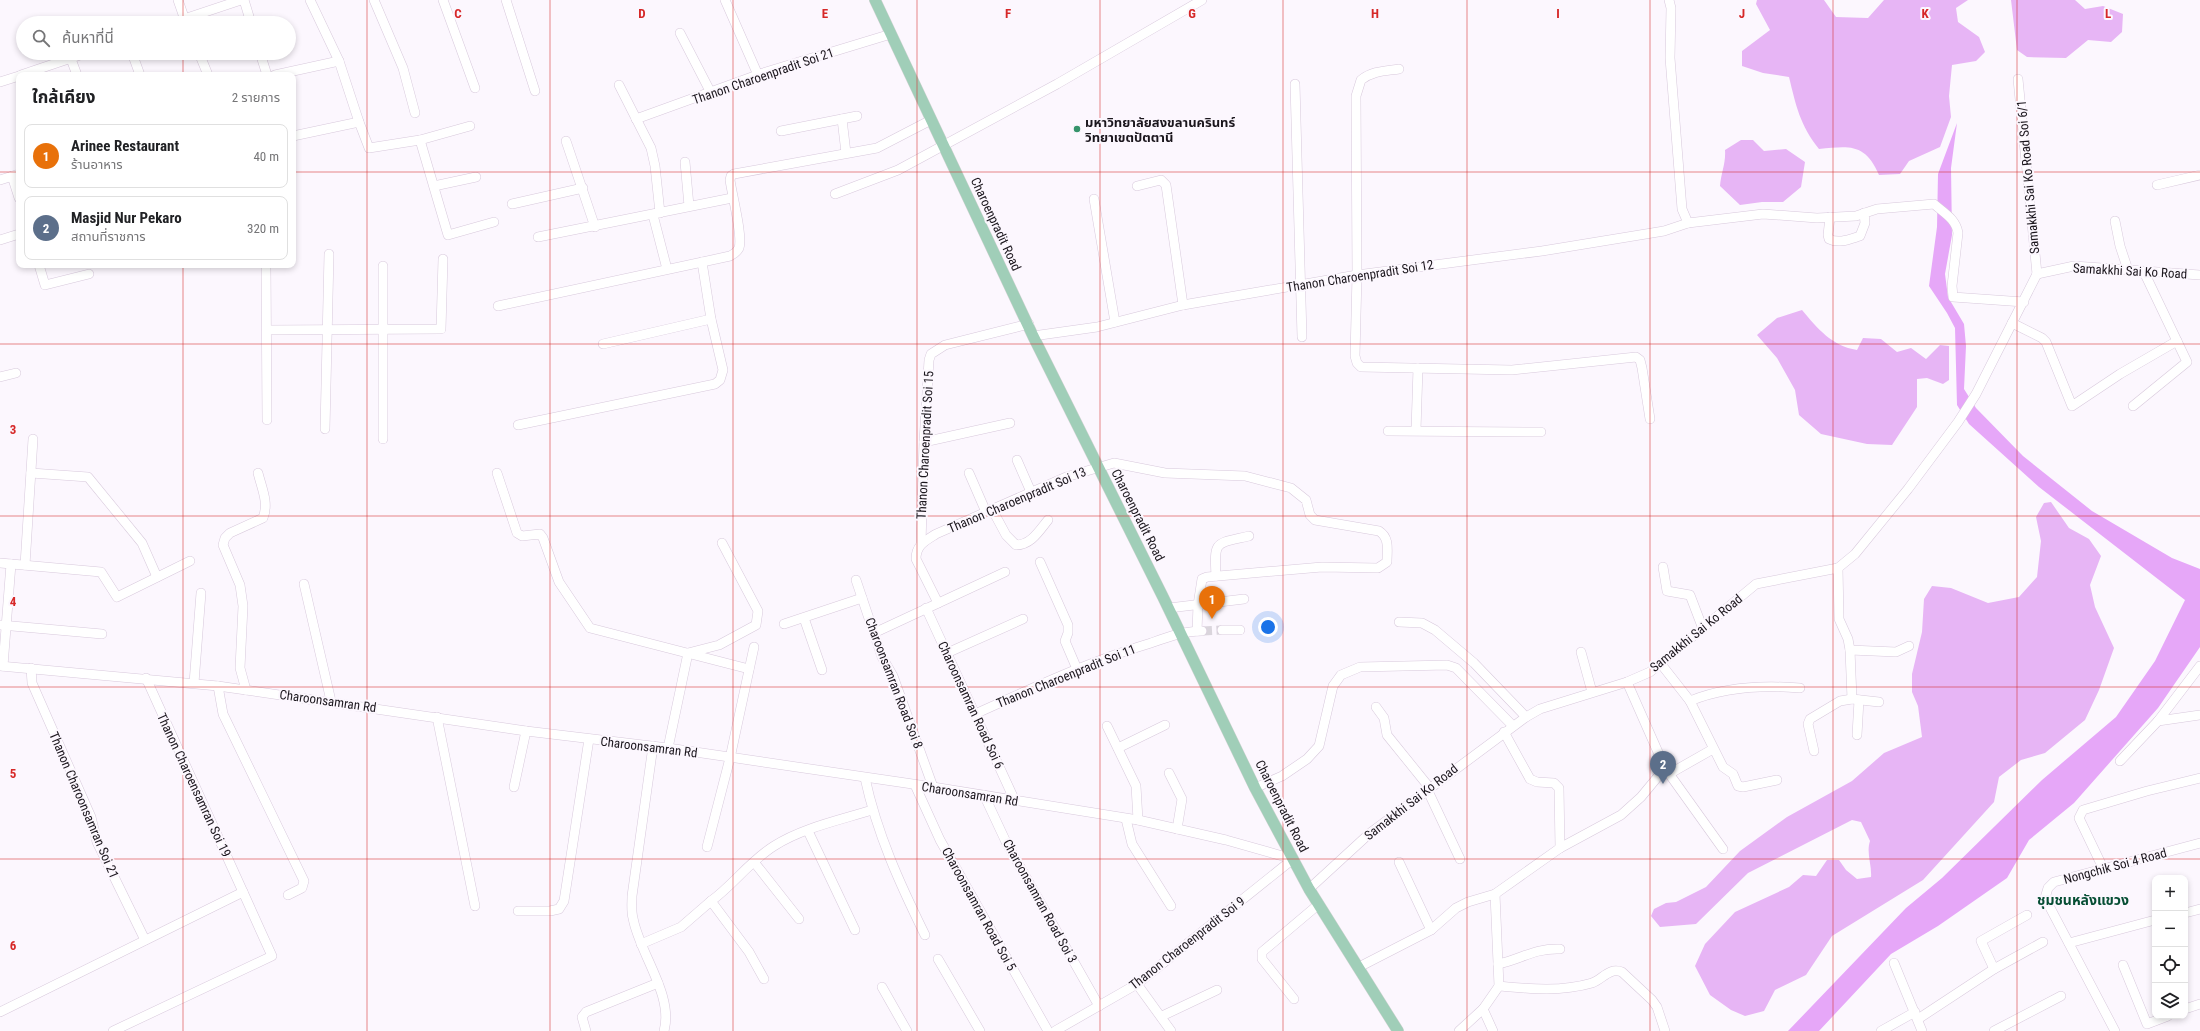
<!DOCTYPE html>
<html lang="th">
<head>
<meta charset="utf-8">
<style>
  body { margin:0; font-family:"Roboto Condensed","Noto Sans Thai",sans-serif; background:#f2f2f2; color:#202124 }
  .controls { position:absolute; right:12px; bottom:12px; display:grid; overflow:hidden; border-radius:8px; box-shadow:0 2px 6px #0003 }
  .controls button { width:36px; height:36px; display:grid; place-items:center; padding:0; border:0; border-bottom:1px solid #e0e0e0; background:#fff; color:#202124; font:20px sans-serif }
  .you { position:absolute; left:1268px; top:627px; width:14px; height:14px; margin:-10px; border:3px solid #fff; border-radius:50%; background:#1a73e8; box-shadow:0 0 0 6px #1a73e833 }
  .badge { display:grid; place-items:center; width:26px; height:26px; border-radius:50%; background:#36936b; color:#fff; font-size:13px; font-weight:700 }
  .pin { position:absolute; translate:-50% -33px; filter:drop-shadow(0 1px 2px #0008) }
  .pin::after { content:''; position:absolute; top:21px; width:14px; height:12px; background:inherit; clip-path:polygon(0 0,100% 0,50% 100%) }
  .list { margin:0; padding:0; list-style:none }
  h2 { display:flex; justify-content:space-between; align-items:center; height:52px; margin:0; padding:0 16px; font-size:17px }
  h2 small { font-size:13px; font-weight:400; color:#757577 }
  .list li { display:grid; grid-template-columns:26px 1fr auto; gap:12px; align-items:center; box-sizing:border-box; height:64px; margin:0 8px 8px; padding:0 8px; border:1px solid #e0e0e0; border-radius:8px }
  .list b { display:block; font-size:15px; white-space:nowrap }
  .list p { margin:0; font-size:13px; white-space:nowrap; color:#757577 }
  .list em { font-size:13px; font-style:normal; color:#757577 }
  .icon { flex:none; width:22px; height:22px; fill:none; stroke:currentColor; stroke-width:2; stroke-linecap:round; stroke-linejoin:round }
  .map { position:relative; flex:none; width:2200px; height:1031px; overflow:hidden }
  .search { position:absolute; background:#fff; box-shadow:0 2px 6px #0003; left:16px; top:16px; width:280px; height:44px; display:flex; align-items:center; gap:10px; box-sizing:border-box; padding:0 14px; border-radius:22px; color:#757577; font-size:15px }
  .panel { position:absolute; background:#fff; box-shadow:0 2px 6px #0003; left:16px; top:72px; width:280px; height:196px; border-radius:8px }
  .map>svg:first-child { display:block }
</style>
</head>
<body>
<div class="map">
<svg width="2200" height="1031" viewBox="0 0 2200 1031">
  <rect width="100%" height="100%" fill="#fcf7fe"/>
  <g fill="#e7b5f5">
    <path d="M1757 0H1824L1836 17 1868 18 1884 0H1968L1956 8 1958 22 1979 37 1985 52 1976 61 1952 65 1949 96 1951 117 1940 147 1909 161 1900 174 1879 175C1865 143 1850 146 1819 149 1800 125 1796 106 1789 77L1763 73 1742 66V51L1770 30 1756 4Z"/>
    <polygon points="2011,0 2075,0 2085,9 2103,6 2123,14 2122,32 2111,42 2088,40 2066,58 2027,57 2017,50"/>
    <path d="M1741 140H1753L1764 151 1786 149 1805 162 1801 187 1783 202H1762L1740 205 1720 186C1721 173 1726 163 1725 150Z"/>
    <path d="M1802 310C1818 329 1832 346 1857 350L1863 338 1881 339 1897 352 1911 348 1926 359 1940 345 1949 346V380L1943 384 1927 378 1917 379V407L1892 445 1867 444 1821 434 1799 415 1795 390 1777 358 1757 335 1777 318Z"/>
    <path d="M2051 502 2069 528 2089 539 2101 556 2090 585 2095 607 2114 648 2099 690 2085 720 2045 753 2021 760 1999 777 1994 802 1923 880 1832 936 1806 975 1775 990 1764 1011 1745 1016 1731 1010 1710 995 1695 966 1705 944 1735 912 1789 887 1803 875 1816 876 1827 860H1839L1846 870 1857 879 1871 877C1872 865 1866 853 1870 841L1861 822 1852 820 1748 873 1696 924 1660 927 1651 916 1654 909 1666 903 1676 902 1706 887 1740 851 1787 817 1852 781 1884 753 1922 737 1918 706 1912 692V674L1922 632 1924 599 1932 586 1951 588 1988 603 2019 597 2037 577 2041 541 2036 517 2044 503Z"/>
  </g>
  <polygon fill="#e6a7f8" points="1957,123 1951,168 1952,235 1945,274 1948,297 1964,324 1966,346 1964,389 1976,408 2023,456 2092,511 2172,558 2200,569 2200,647 2158,708 2074,803 2029,840 2007,878 1938,926 1891,954 1819,1031 1788,1031 1906,908 1942,878 2042,780 2116,717 2155,661 2185,600 2039,487 1969,424 1957,405 1955,328 1947,313 1929,286 1937,227 1938,174"/>
  <g fill="none" stroke-linecap="round" stroke-linejoin="round">
    <polyline stroke="#dad5dc" stroke-width="9" stroke-dasharray="9 4.5" stroke-linecap="butt" points="1203,631 1222,630"/>
    <g stroke="#d8c9dc" stroke-width="10">
      <g id="minor">
        <polyline points="178,0 186,23"/>
        <polyline points="244,0 251,23"/>
        <polyline points="310,0 339,61 359,122 369,148 420,140 470,126"/>
        <polyline points="374,0 403,68 415,113"/>
        <polyline points="443,0 475,88"/>
        <polyline points="506,0 535,91"/>
        <polyline points="725,0 758,75"/>
        <path d="M1669 0 1671 8 1670 58 1682 209 1688 223 1763 214 1817 218 1856 216 1877 209 1934 204C1944 213 1956 219 1958 233L1952 286 1953 297 2024 302"/>
        <polyline points="172,23 241,0"/>
        <polyline points="680,33 711,93"/>
        <polyline points="132,53 140,75"/>
        <polyline points="199,53 208,75"/>
        <polyline points="260,53 267,75"/>
        <polyline points="71,59 77,75"/>
        <path d="M1399 69C1385 71 1372 71 1361 80L1356 96 1357 275 1355 356 1357 363 1361 367 1512 370 1636 357 1640 360 1642 368 1650 419"/>
        <polyline points="21,75 86,53"/>
        <polyline points="275,75 339,61"/>
        <polyline points="2018,79 2037,274"/>
        <polyline points="0,82 19,76"/>
        <polyline points="1295,84 1302,337"/>
        <polyline points="619,85 651,148 655,166 660,213"/>
        <polyline points="636,119 763,73 891,34"/>
        <polyline points="842,119 846,153"/>
        <polyline points="781,131 857,116"/>
        <polyline points="293,136 359,122"/>
        <polyline points="420,140 448,235 494,222"/>
        <polyline points="566,141 595,227"/>
        <polyline points="685,162 689,206"/>
        <polyline points="12,176 19,198"/>
        <polyline points="0,180 19,174"/>
        <polyline points="2157,185 2200,175"/>
        <polyline points="434,186 476,177"/>
        <polyline points="1137,186 1161,180 1166,185 1183,305"/>
        <polyline points="835,194 898,170 1057,84 1202,0"/>
        <polyline points="1094,199 1115,322"/>
        <polyline points="512,204 583,188"/>
        <polyline points="653,215 667,269"/>
        <path d="M1830 217 1828 235 1829 239C1839 244 1850 239 1860 236L1865 223 1864 213"/>
        <polyline points="2115,221 2120,246 2128,270"/>
        <polyline points="538,237 732,198"/>
        <polyline points="0,240 19,234"/>
        <polyline points="39,265 45,285 89,274"/>
        <polyline points="266,265 267,420"/>
        <polyline points="383,266 383,439"/>
        <polyline points="2037,274 2074,266 2200,275"/>
        <path d="M498 306 730 256C734 254 737 252 739 248 743 236 732 195 730 180L731 176 734 174 877 148 931 120"/>
        <polyline points="2012,323 2042,338 2046,342 2072,406 2120,374 2177,341"/>
        <polyline points="267,330 441,329 443,259"/>
        <polyline points="1033,336 1097,327 1183,305 1357,275 1542,251 1664,231 1688,223"/>
        <polyline points="603,344 711,319"/>
        <polyline points="0,377 16,373"/>
        <polyline points="2133,406 2187,362 2144,272"/>
        <polyline points="518,425 715,384 720,380 723,370 711,319 702,262"/>
        <polyline points="325,429 329,254"/>
        <polyline points="1416,430 1418,368"/>
        <polyline points="1388,431 1541,432"/>
        <polyline points="924,442 1010,423"/>
        <polyline points="1017,460 1031,492"/>
        <polyline points="31,473 88,477 142,543 157,577"/>
        <polyline points="497,473 517,533 522,536 540,534 543,538 559,582 590,628 749,669"/>
        <polyline points="969,473 986,512"/>
        <path d="M992 509 1006 535 1016 545C1031 545 1039 531 1048 520"/>
        <polyline points="921,543 924,442 929,360 931,354 945,345 1029,324"/>
        <polyline points="1040,562 1068,625 1068,633 1065,641 1077,669"/>
        <polyline points="0,563 101,572 117,597 190,561"/>
        <polyline points="25,565 33,439"/>
        <polyline points="1663,567 1667,591 1690,595 1703,629"/>
        <polyline points="1838,568 1839,619 1848,639 1850,650 1852,699 1879,702"/>
        <path d="M1216 576C1214 540 1215 544 1249 536"/>
        <polyline points="856,580 882,657 893,676 933,787"/>
        <polyline points="304,584 331,701"/>
        <path d="M938 603 916 559C916 545 925 541 936 534L1066 477 1114 463 1165 473 1245 476 1291 488 1306 500 1310 515 1315 520 1379 531C1390 538 1387 550 1387 562L1378 568 1322 567 1207 577 1202 579 1198 605 1197 631"/>
        <polyline points="926,608 1015,801"/>
        <polyline points="1169,608 1244,599"/>
        <polyline points="804,618 822,670"/>
        <polyline points="1399,622 1422,623 1435,630 1474,663 1526,717"/>
        <polyline points="784,624 862,598"/>
        <polyline points="1,625 102,634"/>
        <polyline points="1222,630 1240,630"/>
        <polyline points="874,633 1005,572"/>
        <polyline points="1850,650 1896,652 1909,646"/>
        <polyline points="1581,652 1592,692"/>
        <polyline points="947,653 1023,619"/>
        <path d="M1661 664 1690 701C1724 687 1764 685 1800 688"/>
        <polyline points="0,666 218,686 526,731 668,748 933,787 1138,820 1226,840 1293,859"/>
        <polyline points="3,666 11,564"/>
        <polyline points="31,668 32,683 91,817 97,842 145,940"/>
        <polyline points="1627,682 1665,768 1723,849"/>
        <polyline points="194,683 201,593"/>
        <polyline points="218,686 223,714 304,881 302,888 288,895"/>
        <path d="M246 690 240 668 243 606 240 585 223 545 225 538 230 533 263 518C269 503 262 489 258 473"/>
        <polyline points="1690,701 1723,767 1733,774 1738,786 1743,787 1777,780"/>
        <polyline points="1376,707 1384,718 1387,735 1429,787"/>
        <path d="M975 714C1033 688 1090 661 1151 643 1168 637 1184 631 1202 631"/>
        <polyline points="437,717 475,906"/>
        <polyline points="2158,721 2200,715"/>
        <polyline points="1107,726 1136,786 1138,820"/>
        <polyline points="1504,732 1530,779 1537,782 1554,783 1559,788 1560,848"/>
        <polyline points="1857,735 1859,700"/>
        <path d="M653 746 632 896C632 903 631 911 633 918 639 953 674 995 664 1031"/>
        <polyline points="668,748 688,653 719,645 756,625 758,611 722,543"/>
        <polyline points="1118,748 1165,725"/>
        <polyline points="1814,751 1808,724 1810,719 1840,701 1852,699"/>
        <polyline points="2120,761 2158,721 2200,666"/>
        <polyline points="1169,773 1182,799 1177,829"/>
        <polyline points="1669,774 1713,749"/>
        <path d="M865 778C877 834 900 884 925 935"/>
        <polyline points="915,785 940,840 1048,1031"/>
        <polyline points="514,787 526,731"/>
        <polyline points="1255,788 1282,776 1307,759 1319,746 1333,686 1341,675 1360,667 1447,665 1456,668 1513,726"/>
        <polyline points="1427,789 1460,859"/>
        <polyline points="984,795 1006,842 1099,1006"/>
        <polyline points="1126,819 1132,844 1171,906"/>
        <polyline points="808,831 855,930"/>
        <polyline points="707,847 730,758 754,647"/>
        <polyline points="754,862 799,919"/>
        <polyline points="1399,862 1431,930"/>
        <polyline points="2103,868 2079,818 2083,810 2147,791 2200,778"/>
        <polyline points="1309,889 1370,833 1526,717 1540,709 1627,682 1650,672 1756,584 1838,568 1855,554 1908,489 1958,422 1976,394 2037,274"/>
        <polyline points="518,911 550,911 559,909 564,901 589,739"/>
        <polyline points="2185,913 2200,909"/>
        <polyline points="2069,943 2155,920"/>
        <polyline points="641,944 681,927 711,901"/>
        <polyline points="938,959 980,1031"/>
        <polyline points="1894,963 1922,1031"/>
        <path d="M1498 964C1522 959 1534 948 1560 949"/>
        <polyline points="2123,965 2147,1024 2168,1016"/>
        <polyline points="1359,967 1431,930 1456,908 1468,902 1495,894 1560,848 1621,815 1641,797 1665,768"/>
        <polyline points="1994,969 1981,941 2027,915"/>
        <path d="M764 979 749 952 711 901C733 885 750 861 774 846 802 828 840 820 872 810"/>
        <polyline points="1137,984 1171,1031"/>
        <path d="M1499 986C1531 989 1561 992 1592 983 1603 979 1609 967 1622 972L1652 1000 1657 1007 1665 1031"/>
        <polyline points="882,987 907,1031"/>
        <polyline points="1294,999 1262,959 1262,952 1319,904"/>
        <polyline points="1483,1009 1493,1031"/>
        <polyline points="2185,1009 2200,1004"/>
        <polyline points="0,1012 243,892"/>
        <polyline points="1162,1016 1217,990"/>
        <polyline points="1918,1019 1994,969 2043,942"/>
        <polyline points="113,1031 272,956 146,678"/>
        <polyline points="586,1031 582,1017 586,1012 658,983"/>
        <polyline points="1055,1031 1137,984 1293,859"/>
        <polyline points="1459,1031 1483,1009 1499,986 1495,894"/>
        <polyline points="1881,1031 1915,1012"/>
        <polyline points="1994,1031 2061,996"/>
        <polyline points="2115,1031 2045,898 2048,888 2054,882 2200,843"/>
      </g>
    </g>
    <g stroke="#d6d5d6" stroke-width="12">
      <polyline id="major" points="875,0 1033,336 1163,597 1255,788 1309,889 1398,1031"/>
    </g>
    <use href="#minor" stroke="#fff" stroke-width="9"/>
    <use href="#major" stroke="#a0ceb8" stroke-width="11"/>
  </g>
  <path fill="none" stroke="#d62828" stroke-width="1" stroke-opacity="0.55" d="M183 0V23M367 0V1031M550 0V1031M733 0V1031M917 0V1031M1100 0V1031M1283 0V1031M1467 0V1031M1650 0V1031M1833 0V1031M2017 0V1031M183 53V75M0 172H19M293 172H2200M183 265V1031M0 344H2200M0 516H2200M0 687H2200M0 859H2200"/>
  <circle fill="#36936b" stroke="#fcf7fe" stroke-width="1.5" cx="1077" cy="129" r="4"/>
  <g text-anchor="middle" dominant-baseline="central" stroke-width="4" stroke-linejoin="round" paint-order="stroke">
    <g font-size="13" fill="#1b161d" stroke="#fcf7fe">
      <text transform="translate(763 76) rotate(-19)">Thanon Charoenpradit Soi 21</text>
      <text transform="translate(2028 177) rotate(-95)">Samakkhi Sai Ko Road Soi 6/1</text>
      <text transform="translate(996 224) rotate(65)">Charoenpradit Road</text>
      <text transform="translate(2130 271) rotate(3)">Samakkhi Sai Ko Road</text>
      <text transform="translate(1360 276) rotate(-9)">Thanon Charoenpradit Soi 12</text>
      <text transform="translate(925 445) rotate(-87)">Thanon Charoenpradit Soi 15</text>
      <text transform="translate(1017 500) rotate(-23)">Thanon Charoenpradit Soi 13</text>
      <text transform="translate(1138 515) rotate(63)">Charoenpradit Road</text>
      <text transform="translate(1696 633) rotate(-39)">Samakkhi Sai Ko Road</text>
      <text transform="translate(1066 676) rotate(-22)">Thanon Charoenpradit Soi 11</text>
      <text transform="translate(894 683) rotate(69)">Charoonsamran Road Soi 8</text>
      <text transform="translate(328 701) rotate(8)">Charoonsamran Rd</text>
      <text transform="translate(971 705) rotate(65)">Charoonsamran Road Soi 6</text>
      <text transform="translate(649 747) rotate(7)">Charoonsamran Rd</text>
      <text transform="translate(194 785) rotate(65)">Thanon Charoensamran Soi 19</text>
      <text transform="translate(970 794) rotate(9)">Charoonsamran Rd</text>
      <text transform="translate(1411 802) rotate(-38)">Samakkhi Sai Ko Road</text>
      <text transform="translate(84 805) rotate(67)">Thanon Charoonsamran Soi 21</text>
      <text transform="translate(1282 806) rotate(63)">Charoenpradit Road</text>
      <text transform="translate(2115 866) rotate(-15)">Nongchik Soi 4 Road</text>
      <text transform="translate(1040 901) rotate(61)">Charoonsamran Road Soi 3</text>
      <text transform="translate(979 909) rotate(61)">Charoonsamran Road Soi 5</text>
      <text transform="translate(1187 943) rotate(-38)">Thanon Charoenpradit Soi 9</text>
    </g>
    <g font-size="13" font-weight="bold" fill="#1b161d" stroke="#fcf7fe" text-anchor="start">
      <text x="1085" y="122">มหาวิทยาลัยสงขลานครินทร์<tspan x="1085" dy="15">วิทยาเขตปัตตานี</tspan></text>
    </g>
    <g font-size="14" font-weight="bold" fill="#064e34" stroke="#fcf7fe">
      <text x="2083" y="900">ชุมชนหลังแขวง</text>
    </g>
  </g>
  <g font-size="13" text-anchor="middle" font-weight="bold" fill="#d62828" stroke="#fcf7fe" stroke-width="4" stroke-linejoin="round" paint-order="stroke">
    <text x="458" y="18">C</text>
    <text x="642" y="18">D</text>
    <text x="825" y="18">E</text>
    <text x="1008" y="18">F</text>
    <text x="1192" y="18">G</text>
    <text x="1375" y="18">H</text>
    <text x="1558" y="18">I</text>
    <text x="1742" y="18">J</text>
    <text x="1925" y="18">K</text>
    <text x="2108" y="18">L</text>
    <text x="13" y="434">3</text>
    <text x="13" y="606">4</text>
    <text x="13" y="778">5</text>
    <text x="13" y="950">6</text>
  </g>
</svg>
<div class="controls">
<button>+</button>
<button>−</button>
<button><svg class="icon" aria-label="locate" viewBox="0 0 24 24"><circle cx="12" cy="12" r="6"/><path d="M12 2v4M12 18v4M2 12h4M18 12h4"/></svg></button>
<button><svg class="icon" aria-label="layers" viewBox="0 0 24 24"><path d="M12 4l9 5-9 5-9-5zM3 14l9 5 9-5"/></svg></button>
</div>
<div class="you"></div>
<div class="pin badge" style="left:1212px;top:619px;background:#e8710a">1</div>
<div class="pin badge" style="left:1663px;top:784px;background:#5c6f8a">2</div>
<div class="search"><svg class="icon" aria-label="search" viewBox="0 0 24 24"><circle cx="10" cy="10" r="6"/><path d="M15 15l6 6"/></svg>ค้นหาที่นี่</div>
<section class="panel">
<h2>ใกล้เคียง<small>2 รายการ</small></h2>
<ul class="list">
<li><span class="badge" style="background:#e8710a">1</span><div><b>Arinee Restaurant</b><p>ร้านอาหาร</p></div><em>40 m</em></li>
<li><span class="badge" style="background:#5c6f8a">2</span><div><b>Masjid Nur Pekaro</b><p>สถานที่ราชการ</p></div><em>320 m</em></li>
</ul>
</section>
</div>
</body>
</html>
